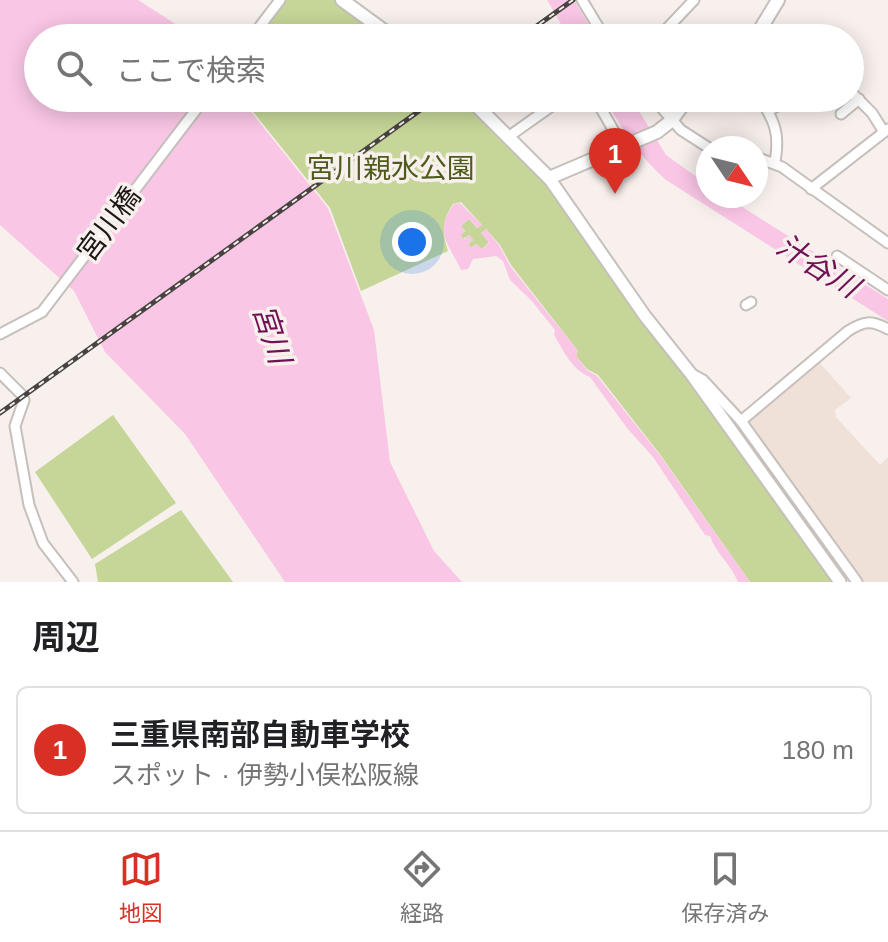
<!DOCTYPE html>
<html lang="ja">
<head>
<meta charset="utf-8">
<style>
  body { margin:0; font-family:Helvetica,"Noto Sans JP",sans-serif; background:#f2f2f2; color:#202124 }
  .compass { position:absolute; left:696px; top:136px; width:72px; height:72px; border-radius:50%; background:#fff; box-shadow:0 4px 20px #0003; rotate:125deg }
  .you { position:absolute; left:412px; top:242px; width:28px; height:28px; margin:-20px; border:6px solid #fff; border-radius:50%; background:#1a73e8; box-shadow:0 0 0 12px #1a73e833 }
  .badge { display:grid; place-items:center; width:52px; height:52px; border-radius:50%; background:#d93025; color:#fff; font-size:26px; font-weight:700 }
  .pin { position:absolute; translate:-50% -66px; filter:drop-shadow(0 2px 4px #0008) }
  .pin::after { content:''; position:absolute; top:42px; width:28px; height:24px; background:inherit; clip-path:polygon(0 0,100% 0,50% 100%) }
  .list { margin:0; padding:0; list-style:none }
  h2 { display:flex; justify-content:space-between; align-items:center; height:104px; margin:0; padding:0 32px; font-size:34px }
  h2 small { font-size:26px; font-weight:400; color:#757577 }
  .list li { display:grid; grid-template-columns:52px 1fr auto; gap:24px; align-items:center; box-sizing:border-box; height:128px; margin:0 16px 16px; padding:0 16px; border:2px solid #e0e0e0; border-radius:12px }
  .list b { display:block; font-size:30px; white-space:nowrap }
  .list p { margin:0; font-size:26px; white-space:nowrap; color:#757577 }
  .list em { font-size:26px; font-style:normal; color:#757577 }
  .icon { flex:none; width:44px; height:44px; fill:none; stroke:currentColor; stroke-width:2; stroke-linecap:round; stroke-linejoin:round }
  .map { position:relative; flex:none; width:888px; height:582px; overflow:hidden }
  .search { position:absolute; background:#fff; box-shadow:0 4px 20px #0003; left:24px; right:24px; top:24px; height:88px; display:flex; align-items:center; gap:20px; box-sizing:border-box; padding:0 28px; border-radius:44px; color:#757577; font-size:30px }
  .sheet { height:248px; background:#fff }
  nav { display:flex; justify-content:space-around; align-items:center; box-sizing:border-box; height:112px; border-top:2px solid #e0e0e0; background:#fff; font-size:22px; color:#757577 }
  nav a { display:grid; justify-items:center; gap:4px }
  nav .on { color:#d93025 }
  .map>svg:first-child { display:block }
</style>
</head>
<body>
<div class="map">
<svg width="888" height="582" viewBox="0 0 888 582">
  <rect width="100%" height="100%" fill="#f8f0ec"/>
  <polygon fill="#efe1d8" points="818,361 851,398 835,410 836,417 880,465 888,457 888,582 862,582 746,421"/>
  <g fill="#c5d698">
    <polygon points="283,0 339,0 392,38 256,38"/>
    <path d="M242 98H469L508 137 608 260 833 582H750L659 453 598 375 587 369 576 356 578 351 511 265 500 245 486 229 481 233 489 242 482 249 476 244 471 248 468 244 473 240 469 235 463 239 460 235 465 231 461 226 469 219 477 228 482 225 461 202 453 204C442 220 442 233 448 251L361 291 330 208Z"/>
    <polygon points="113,415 176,503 92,559 35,472"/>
    <polygon points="181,510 233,582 98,582 95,564"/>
  </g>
  <g fill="#f9c6e5">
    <polygon points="0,0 138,0 174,23 188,38 38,38 38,98 240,98 328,208 374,330 390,462 434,551 462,582 285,582 185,434 105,352 74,291 0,225"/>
    <polygon points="547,0 574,0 597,38 569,38"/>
    <path d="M604 98H631L666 155 708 185V196H725L888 299V321L666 180C639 156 622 129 604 98Z"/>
    <path d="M460 203 482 225 478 228 469 219 461 226 465 231 460 236 464 239 469 235 473 240 468 244 471 248 476 244 482 249 489 243 481 233 486 229 499 245 510 266 578 351 576 356 587 370 597 376 659 454 750 582H738C731 564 716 554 710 536L705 535 653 457 627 428 590 377C572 370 563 350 554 335L555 330 531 300 510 280 503 261 496 256 473 259 468 269 461 270C449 244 433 232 454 204Z"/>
  </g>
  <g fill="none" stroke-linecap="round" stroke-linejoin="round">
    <g stroke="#c6bfbb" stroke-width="13">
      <g id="minor">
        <polyline points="582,0 605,38"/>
        <polyline points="251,38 280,0"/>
        <polyline points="658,38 694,0"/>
        <polyline points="850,91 872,113 884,132"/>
        <polyline points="595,98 623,147"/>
        <polyline points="653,98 681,130 709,148"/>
        <path d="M760 98C775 122 780 134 775 162"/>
        <polyline points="768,111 792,98"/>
        <polyline points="841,114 859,99"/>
        <polyline points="508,137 563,98"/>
        <polyline points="756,157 782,167 888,243"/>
        <polyline points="811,189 888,129"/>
        <polyline points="837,256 888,290"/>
        <polyline points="746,305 751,302"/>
        <polyline points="0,334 42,312 205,98"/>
        <polyline points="0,373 21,394"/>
        <path d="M692 374 703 380 741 421 848 331C864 321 871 320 888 329"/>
        <polyline points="24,400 15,426 29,505 43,543 73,582"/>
        <polyline points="741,421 857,582"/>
      </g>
    </g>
    <g stroke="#c6bfbb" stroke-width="15">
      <polyline id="tertiary" points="549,178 645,316 691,374 840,582"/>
    </g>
    <g stroke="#c6bfbb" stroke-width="16">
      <g id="secondary">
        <polyline points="342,0 394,38"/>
        <polyline points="755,38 778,0"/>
        <polyline points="469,98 549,178 657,132 671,121 688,98"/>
      </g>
    </g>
    <use href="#minor" stroke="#fff" stroke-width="9"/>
    <use href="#tertiary" stroke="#fff" stroke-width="11"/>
    <use href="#secondary" stroke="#fff" stroke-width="12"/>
    <g stroke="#474341" stroke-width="5">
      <g id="rail">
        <polyline points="520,38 573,0"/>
        <polyline points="0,413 437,98"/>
      </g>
    </g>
    <use href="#rail" stroke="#f8f0ec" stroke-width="2" stroke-dasharray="6" stroke-linecap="butt"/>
  </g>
  <g text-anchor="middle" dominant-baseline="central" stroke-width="7" stroke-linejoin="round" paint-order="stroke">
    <g font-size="28" fill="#4d5b1c" stroke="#f8f0ec">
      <text x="391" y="168">宮川親水公園</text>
    </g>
    <g font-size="28" fill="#1a1716" stroke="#f8f0ec">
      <text transform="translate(109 224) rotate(-53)">宮川橋</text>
    </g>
    <g font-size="30" font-style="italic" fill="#701156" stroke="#f8f0ec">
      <text transform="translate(818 266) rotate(32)">汁谷川</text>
      <text transform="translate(272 334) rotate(72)">宮川</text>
    </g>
  </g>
</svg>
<svg class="compass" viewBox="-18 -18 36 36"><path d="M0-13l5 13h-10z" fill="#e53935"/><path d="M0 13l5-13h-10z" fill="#757577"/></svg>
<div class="you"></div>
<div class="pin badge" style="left:615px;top:194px">1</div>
<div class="search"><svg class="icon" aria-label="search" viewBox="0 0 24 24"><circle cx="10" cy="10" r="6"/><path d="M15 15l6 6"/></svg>ここで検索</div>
</div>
<section class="sheet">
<h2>周辺<small></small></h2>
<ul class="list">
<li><span class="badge">1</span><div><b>三重県南部自動車学校</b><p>スポット · 伊勢小俣松阪線</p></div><em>180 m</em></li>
</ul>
</section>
<nav>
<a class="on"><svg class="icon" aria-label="map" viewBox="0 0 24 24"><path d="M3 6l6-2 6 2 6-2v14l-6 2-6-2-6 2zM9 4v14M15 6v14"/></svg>地図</a>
<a><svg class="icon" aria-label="directions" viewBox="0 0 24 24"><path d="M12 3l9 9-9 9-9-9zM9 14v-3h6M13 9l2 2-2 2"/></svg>経路</a>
<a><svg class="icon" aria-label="saved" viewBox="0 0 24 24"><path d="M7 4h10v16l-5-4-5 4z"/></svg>保存済み</a>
</nav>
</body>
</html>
